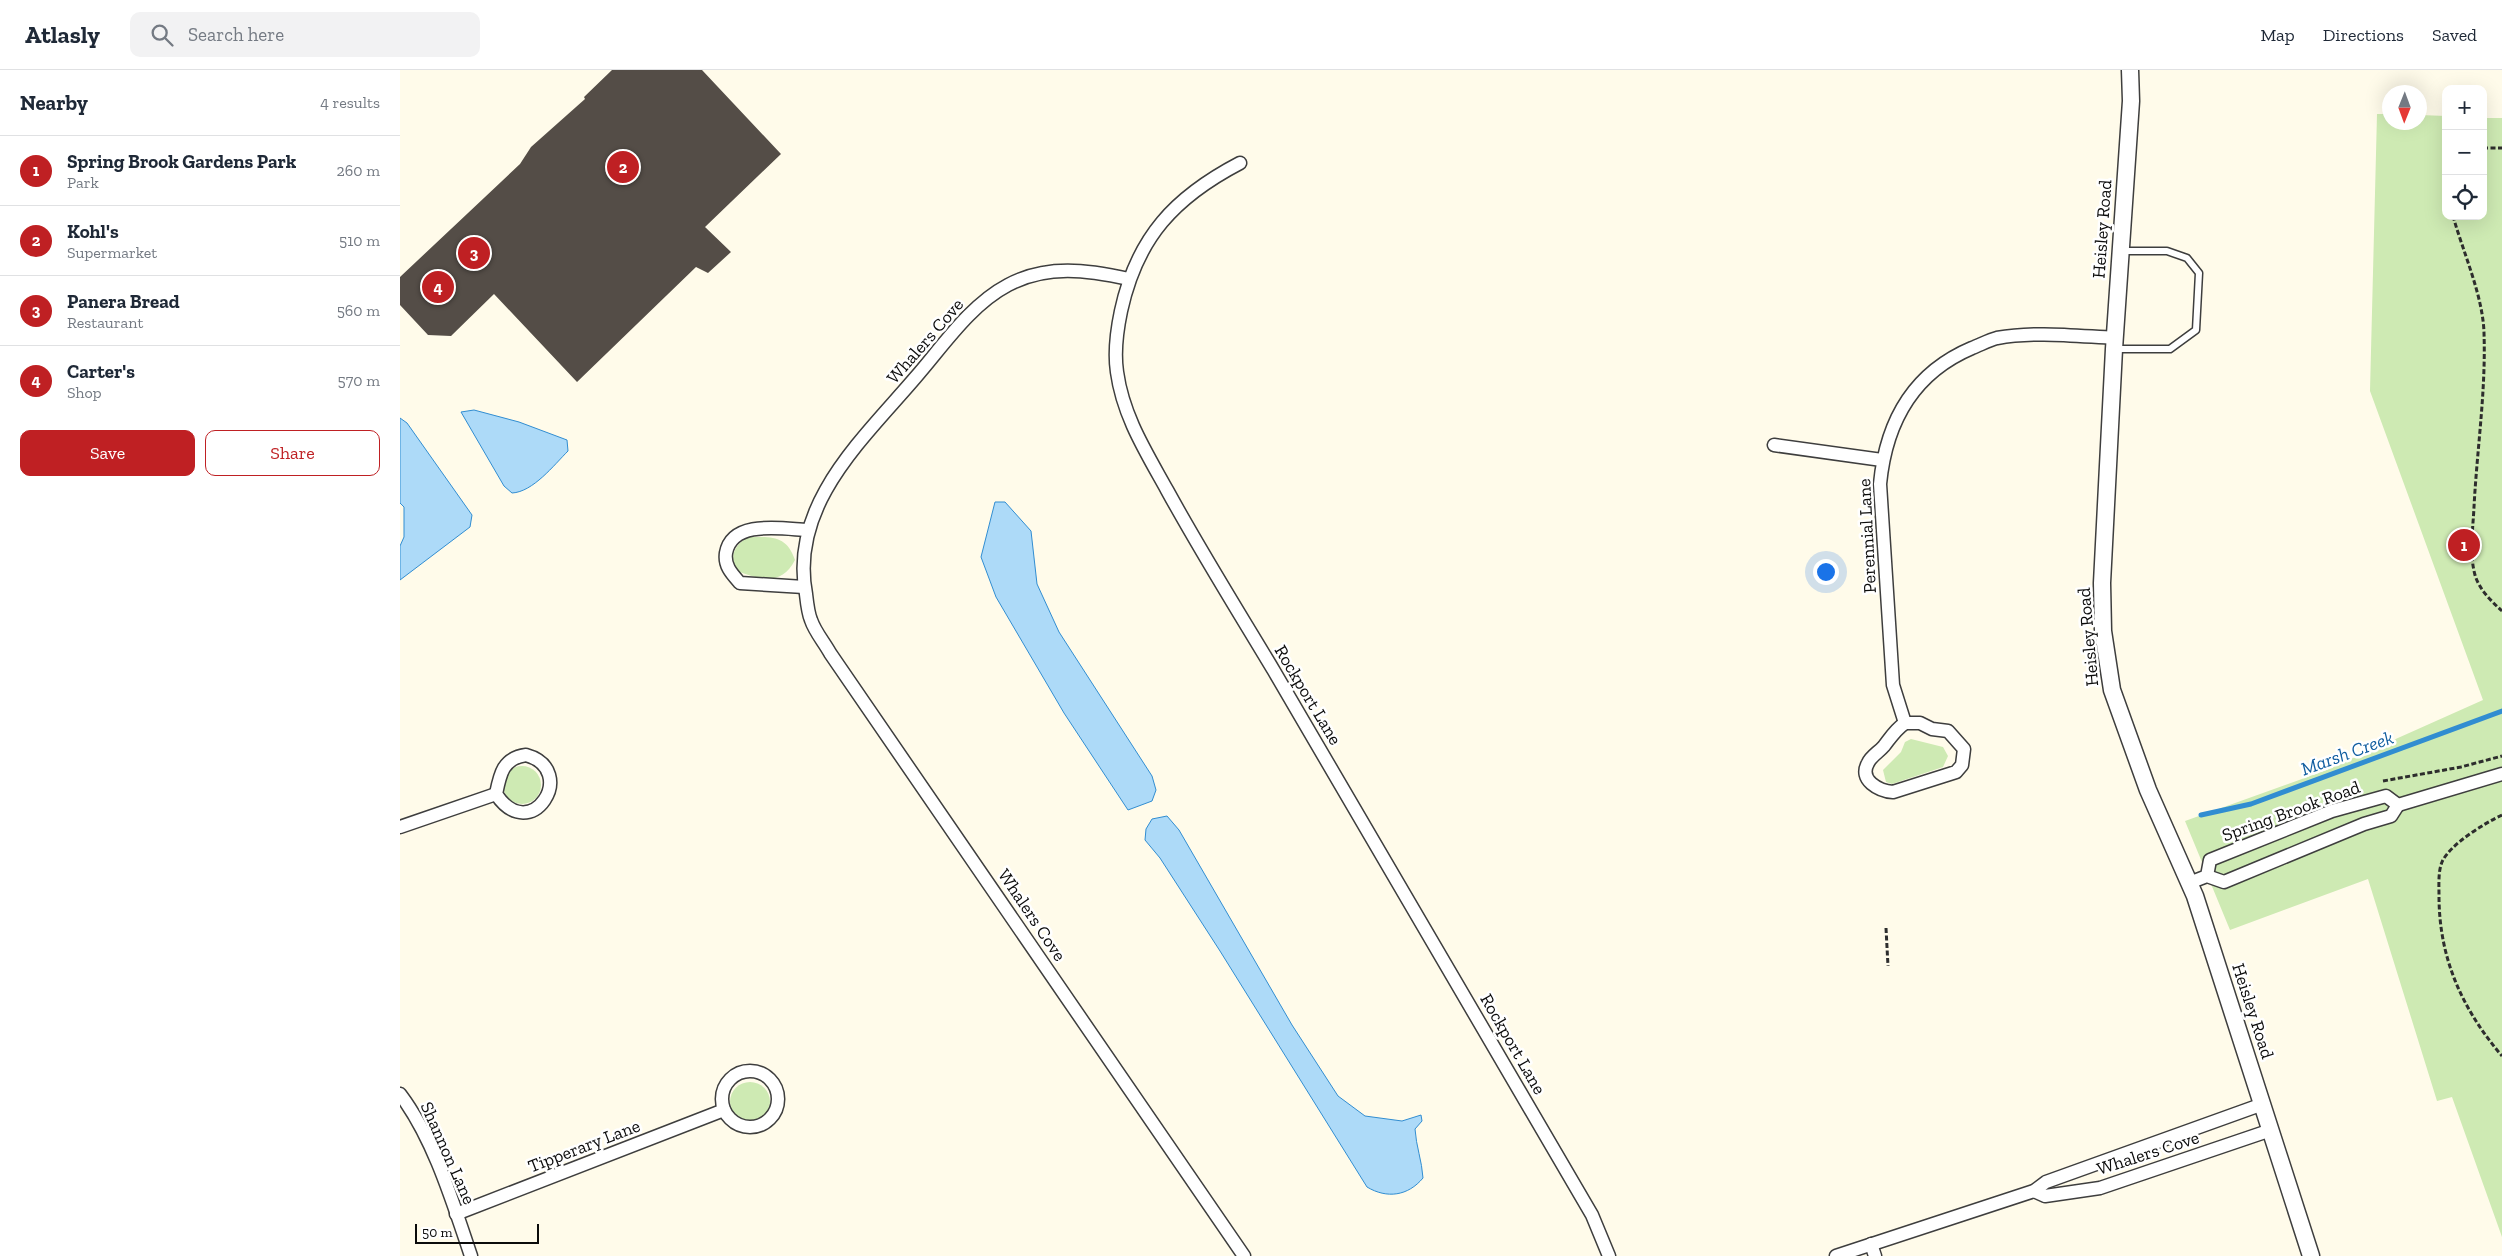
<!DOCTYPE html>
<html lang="en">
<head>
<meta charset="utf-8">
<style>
  body { margin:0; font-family:"Zilla Slab",serif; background:#f2f2f3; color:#1f2937 }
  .controls { position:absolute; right:15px; top:15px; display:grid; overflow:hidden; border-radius:10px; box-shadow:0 5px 20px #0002 }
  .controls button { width:45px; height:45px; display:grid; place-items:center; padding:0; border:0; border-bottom:1px solid #e0e1e3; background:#fff; color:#1f2937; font:25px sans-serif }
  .compass { position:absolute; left:1982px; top:15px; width:45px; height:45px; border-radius:50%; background:#fff; box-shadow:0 5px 20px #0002; rotate:181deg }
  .scale { position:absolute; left:15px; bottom:12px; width:124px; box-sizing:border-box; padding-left:5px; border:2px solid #0b0b0b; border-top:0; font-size:14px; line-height:18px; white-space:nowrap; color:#0b0b0b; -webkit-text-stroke:4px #fff; paint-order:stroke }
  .you { position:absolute; left:1425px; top:501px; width:18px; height:18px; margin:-12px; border:4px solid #fff; border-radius:50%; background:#1a73e8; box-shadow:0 0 0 8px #1a73e833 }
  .badge { display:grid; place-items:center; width:32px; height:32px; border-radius:50%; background:#bf2023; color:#fff; font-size:16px; font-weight:700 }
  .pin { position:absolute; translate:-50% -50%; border:2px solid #fff; box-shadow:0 1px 5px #0006 }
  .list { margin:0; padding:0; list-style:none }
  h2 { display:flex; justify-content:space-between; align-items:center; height:65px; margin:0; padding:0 20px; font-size:21px }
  h2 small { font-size:16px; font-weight:400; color:#747a83 }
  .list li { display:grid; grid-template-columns:32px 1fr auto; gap:15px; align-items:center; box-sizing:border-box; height:70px; padding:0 20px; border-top:1px solid #e0e1e3 }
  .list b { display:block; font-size:19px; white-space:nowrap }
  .list p { margin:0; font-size:16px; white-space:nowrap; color:#747a83 }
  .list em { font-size:16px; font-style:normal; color:#747a83 }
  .actions { display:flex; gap:10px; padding:15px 20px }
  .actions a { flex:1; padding:11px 0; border:1px solid #bf2023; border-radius:10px; text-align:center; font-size:18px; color:#bf2023 }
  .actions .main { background:#bf2023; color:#fff }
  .icon { flex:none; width:28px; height:28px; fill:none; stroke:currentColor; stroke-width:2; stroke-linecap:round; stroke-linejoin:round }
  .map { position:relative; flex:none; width:2102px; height:1186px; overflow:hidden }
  header { display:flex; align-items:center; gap:30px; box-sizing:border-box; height:70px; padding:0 25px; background:#fff; border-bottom:1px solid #e0e1e3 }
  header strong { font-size:24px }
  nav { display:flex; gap:28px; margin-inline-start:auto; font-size:18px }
  .search { width:350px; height:45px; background:#f2f2f3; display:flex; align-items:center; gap:12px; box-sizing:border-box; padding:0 18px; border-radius:10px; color:#747a83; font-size:19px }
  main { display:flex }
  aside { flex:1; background:#fff }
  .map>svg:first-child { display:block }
</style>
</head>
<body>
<header>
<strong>Atlasly</strong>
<div class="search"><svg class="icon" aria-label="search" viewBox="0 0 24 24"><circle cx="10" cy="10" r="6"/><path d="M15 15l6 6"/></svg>Search here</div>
<nav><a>Map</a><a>Directions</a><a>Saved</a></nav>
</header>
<main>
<aside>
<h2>Nearby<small>4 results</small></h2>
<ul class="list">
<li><span class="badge">1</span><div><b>Spring Brook Gardens Park</b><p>Park</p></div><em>260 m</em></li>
<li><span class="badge">2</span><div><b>Kohl's</b><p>Supermarket</p></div><em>510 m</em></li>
<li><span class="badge">3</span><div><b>Panera Bread</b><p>Restaurant</p></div><em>560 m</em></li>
<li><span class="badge">4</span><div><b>Carter's</b><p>Shop</p></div><em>570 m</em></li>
</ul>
<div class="actions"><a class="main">Save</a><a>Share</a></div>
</aside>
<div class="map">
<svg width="2102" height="1186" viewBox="0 0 2102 1186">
  <rect width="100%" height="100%" fill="#fffbea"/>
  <g fill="#ceeab3">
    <polygon points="1977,44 1989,44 1990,52 2020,52 2020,45 2046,46 2046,146 2083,146 2083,48 2102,48 2102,1167 2052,1027 2037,1031 1968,809 1830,860 1785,751 1924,701 2083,630 1970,321"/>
    <path d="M348 467C371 467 387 465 395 490 382 516 360 510 337 501 329 487 334 475 348 467Z"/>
    <polygon points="1511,669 1543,677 1548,686 1543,697 1492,714 1486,712 1483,700 1501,682 1505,672"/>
    <circle cx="122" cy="715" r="19"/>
    <circle cx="350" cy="1032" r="20"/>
  </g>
  <g fill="#addaf8" stroke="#318dd1">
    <path d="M74 340 119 352 167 370 168 381C154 395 133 422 112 423L104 416 61 342Z"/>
    <polygon points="0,348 7,353 72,445 70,457 0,510 0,476 4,467 4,437 0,433"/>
    <polygon points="595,432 605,432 631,461 637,514 659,562 752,706 756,720 752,731 728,740 664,643 596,527 581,487"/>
    <path d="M767 746 779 760 892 955 938 1026 965 1046 1002 1051 1021 1045 1022 1051 1015 1059C1016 1076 1022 1091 1023 1108 1008 1126 987 1129 967 1117L820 881 760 788 745 770 746 759 752 749Z"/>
  </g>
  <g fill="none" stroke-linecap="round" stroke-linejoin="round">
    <polyline stroke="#318dd1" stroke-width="5" points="1801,745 1851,734 2102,641"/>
  </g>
  <polygon fill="#544d47" points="212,0 302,0 381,84 305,157 331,182 308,203 296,197 177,312 94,224 51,266 28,265 0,235 0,207 120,94 131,77 185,29 184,27"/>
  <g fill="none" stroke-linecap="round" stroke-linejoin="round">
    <g stroke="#3e3e3e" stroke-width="9">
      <polyline id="service" points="1715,279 1770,279 1796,260 1799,203 1787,188 1767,181 1722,181"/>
    </g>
    <g stroke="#3e3e3e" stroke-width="15">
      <g id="minor">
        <path d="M840 93C775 127 737 167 721 241 717 260 714 282 717 302 723 346 746 382 767 420 801 482 838 541 874 601 981 782 1085 964 1192 1145L1209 1186"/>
        <path d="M729 209C688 200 647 194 608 215 570 235 543 276 515 308 463 369 389 435 406 524 407 533 408 543 411 550 415 562 424 572 430 583L844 1186"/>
        <polyline points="1374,375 1482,390"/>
        <path d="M404 517 340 513C332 504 324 496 326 483 332 449 383 459 408 460"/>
        <path d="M1505 653 1493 615 1480 414C1486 352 1513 303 1572 278 1580 275 1589 270 1597 268 1635 261 1676 266 1715 268"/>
        <path d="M1505 653H1520L1532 659 1548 661 1564 679 1562 695 1556 702 1493 722C1479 721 1458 710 1468 693 1471 686 1479 682 1484 676 1491 667 1495 660 1505 653Z"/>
        <path d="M126 685C180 700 131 777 96 724 100 704 103 688 126 685Z"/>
        <polyline points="1998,735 2102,704"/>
        <polyline points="0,757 96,724"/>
        <polyline points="1789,813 1807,806 1824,812 1964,754 1991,746 1998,735 1986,726 1932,741 1810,790 1807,806"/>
        <circle cx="350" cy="1029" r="28"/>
        <path d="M0 1024C34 1069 53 1133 71 1186"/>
        <polyline points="1634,1121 1645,1126 1700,1118 1871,1060"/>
        <polyline points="56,1144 324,1040"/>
        <polyline points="1471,1174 1475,1186"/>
        <polyline points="1436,1186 1634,1121 1646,1112 1863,1034"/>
      </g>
    </g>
    <g stroke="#3e3e3e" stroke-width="19">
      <polyline id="tertiary" points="1730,0 1731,31 1714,279 1702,513 1703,561 1712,620 1748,720 1795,826 1911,1186"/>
    </g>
    <g stroke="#2d2d2d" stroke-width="3" stroke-dasharray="5 2.5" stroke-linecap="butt">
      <polyline points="2083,78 2102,78"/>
      <polyline points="2046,102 2046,118"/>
      <path d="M2053 146C2063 182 2083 226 2084 263 2086 321 2077 379 2074 437 2073 459 2069 483 2075 505 2079 519 2091 531 2102 541"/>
      <polyline points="1983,711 2061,697 2102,686"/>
      <path d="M2102 745C2085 753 2050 774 2042 792 2038 802 2039 815 2039 826 2039 888 2062 939 2102 986"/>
      <polyline points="1486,858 1488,896"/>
    </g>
    <use href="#service" stroke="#fff" stroke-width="6"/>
    <use href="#minor" stroke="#fff" stroke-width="12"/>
    <use href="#tertiary" stroke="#fff" stroke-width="16"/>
  </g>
  <g text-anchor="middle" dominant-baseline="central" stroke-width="5" stroke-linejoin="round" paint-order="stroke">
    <g font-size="18" fill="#0b0b0b" stroke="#fff">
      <text transform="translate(1702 159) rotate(-86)">Heisley Road</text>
      <text transform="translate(525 271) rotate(-49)">Whalers Cove</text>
      <text transform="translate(1467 466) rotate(-93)">Perennial Lane</text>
      <text transform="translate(1688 567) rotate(-95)">Heisley Road</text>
      <text transform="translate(908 625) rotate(59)">Rockport Lane</text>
      <text transform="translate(1891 741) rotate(-20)">Spring Brook Road</text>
      <text transform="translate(632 845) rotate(56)">Whalers Cove</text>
      <text transform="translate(1853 941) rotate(72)">Heisley Road</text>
      <text transform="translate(1113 974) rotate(60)">Rockport Lane</text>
      <text transform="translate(184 1076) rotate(-21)">Tipperary Lane</text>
      <text transform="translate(48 1083) rotate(66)">Shannon Lane</text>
      <text transform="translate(1748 1083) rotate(-18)">Whalers Cove</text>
    </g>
    <g font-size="19" font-style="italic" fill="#125ea0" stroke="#fff">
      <text transform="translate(1947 683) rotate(-20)">Marsh Creek</text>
    </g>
  </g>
</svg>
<div class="controls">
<button>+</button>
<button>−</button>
<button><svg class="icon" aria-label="locate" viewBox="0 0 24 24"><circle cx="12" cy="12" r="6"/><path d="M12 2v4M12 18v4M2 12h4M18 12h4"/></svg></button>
</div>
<svg class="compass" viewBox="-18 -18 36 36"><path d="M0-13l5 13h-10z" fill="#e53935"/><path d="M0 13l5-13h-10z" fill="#747a83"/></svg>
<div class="scale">50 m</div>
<div class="you"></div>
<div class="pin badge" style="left:2064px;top:475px">1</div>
<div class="pin badge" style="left:223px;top:97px">2</div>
<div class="pin badge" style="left:74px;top:183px">3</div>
<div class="pin badge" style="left:38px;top:217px">4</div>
</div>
</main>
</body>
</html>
